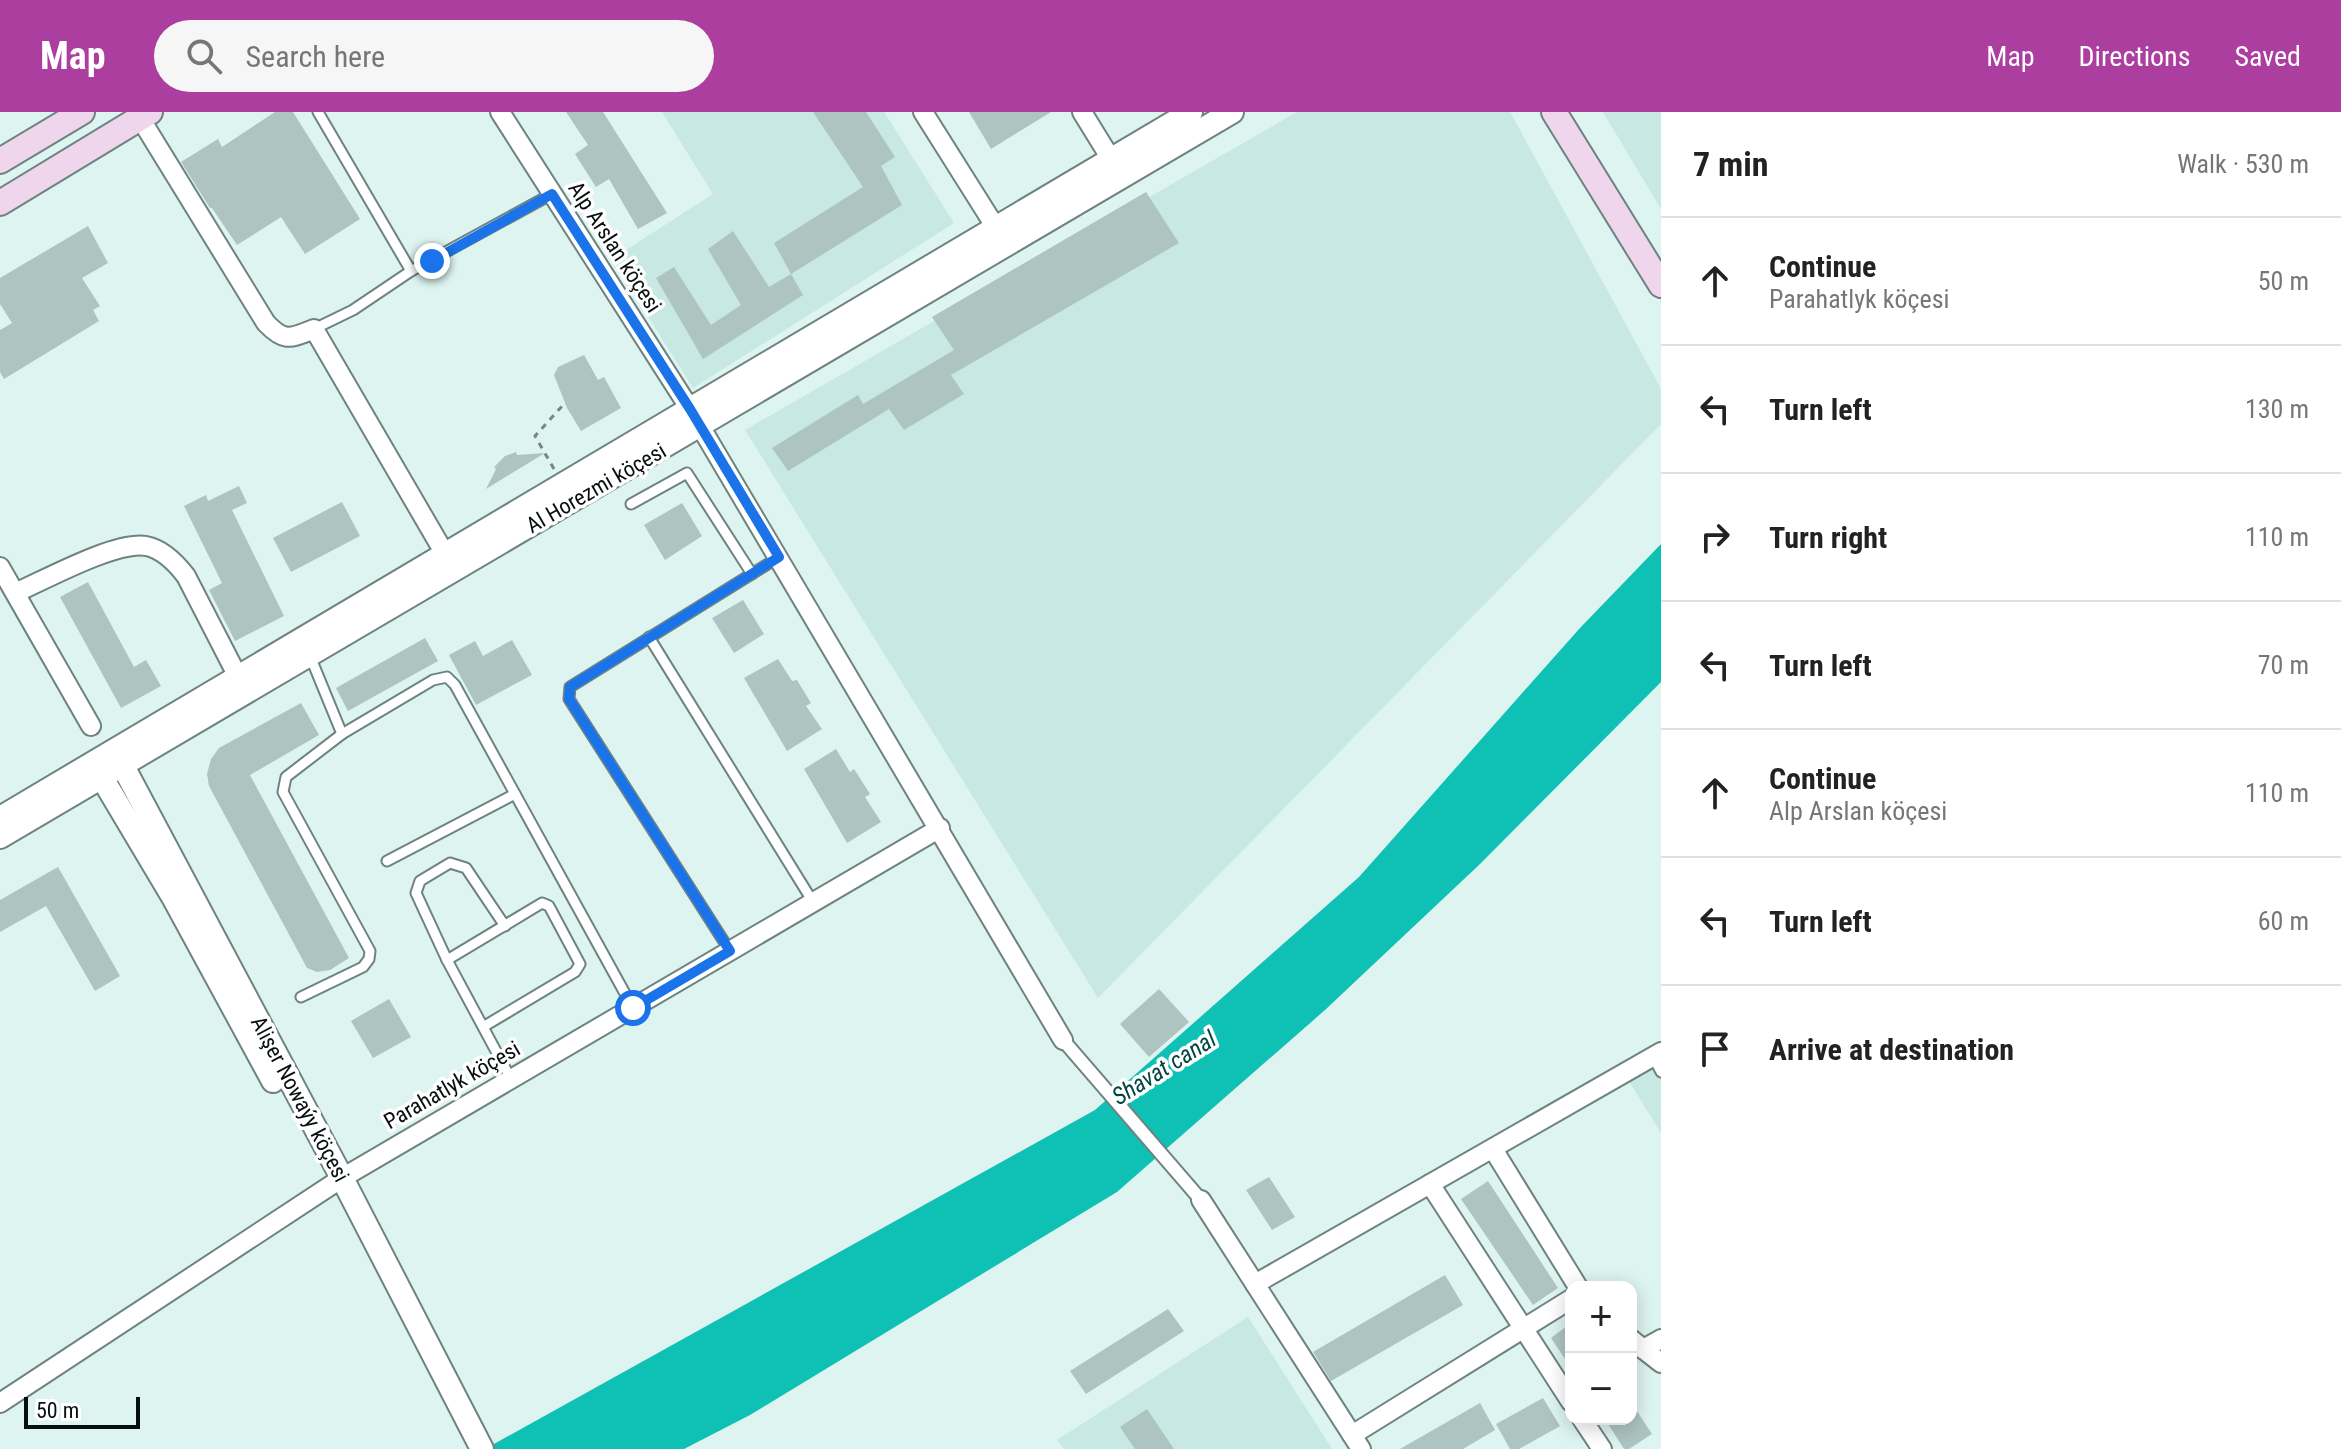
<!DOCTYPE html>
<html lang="en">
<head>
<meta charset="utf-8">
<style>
  body { margin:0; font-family:"Roboto Condensed",sans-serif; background:#f6f6f6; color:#222 }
  .controls { position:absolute; right:24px; bottom:24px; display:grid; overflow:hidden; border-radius:16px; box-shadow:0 4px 20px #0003 }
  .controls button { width:72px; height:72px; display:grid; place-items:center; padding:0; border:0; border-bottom:2px solid #e0e0e0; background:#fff; color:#222; font:40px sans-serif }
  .scale { position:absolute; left:24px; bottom:20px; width:116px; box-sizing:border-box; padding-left:8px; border:4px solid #08100f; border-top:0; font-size:22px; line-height:28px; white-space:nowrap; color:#08100f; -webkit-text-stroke:6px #fff; paint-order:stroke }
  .stop { position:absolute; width:24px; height:24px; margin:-18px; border:6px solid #1a73e8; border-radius:50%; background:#fff }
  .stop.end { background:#1a73e8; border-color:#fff; box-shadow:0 2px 8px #0008 }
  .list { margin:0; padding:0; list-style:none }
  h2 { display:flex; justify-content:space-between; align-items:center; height:104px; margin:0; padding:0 32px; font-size:34px }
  h2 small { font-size:26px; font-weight:400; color:#767676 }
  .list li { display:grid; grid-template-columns:52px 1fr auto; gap:24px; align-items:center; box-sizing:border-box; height:128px; padding:0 32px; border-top:2px solid #e0e0e0 }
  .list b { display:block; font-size:30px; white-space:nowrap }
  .list p { margin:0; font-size:26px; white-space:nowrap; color:#767676 }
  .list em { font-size:26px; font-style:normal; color:#767676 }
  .icon { flex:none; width:44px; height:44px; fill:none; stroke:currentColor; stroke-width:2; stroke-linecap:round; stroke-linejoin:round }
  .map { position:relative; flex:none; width:1661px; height:1337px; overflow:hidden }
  header { display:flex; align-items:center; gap:48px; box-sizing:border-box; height:112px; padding:0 40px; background:#ab3e9e; color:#fff }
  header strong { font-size:38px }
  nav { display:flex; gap:44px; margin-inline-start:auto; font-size:28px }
  .search { width:560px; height:72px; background:#f6f6f6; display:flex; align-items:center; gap:20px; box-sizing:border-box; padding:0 28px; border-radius:44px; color:#767676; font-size:30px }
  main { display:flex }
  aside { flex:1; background:#fff }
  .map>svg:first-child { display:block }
</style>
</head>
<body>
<header>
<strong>Map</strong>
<div class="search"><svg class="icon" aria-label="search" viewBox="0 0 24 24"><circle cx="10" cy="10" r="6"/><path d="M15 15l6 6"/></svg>Search here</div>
<nav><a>Map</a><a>Directions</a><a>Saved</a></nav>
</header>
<main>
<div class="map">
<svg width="1661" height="1337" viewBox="0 0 1661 1337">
  <rect width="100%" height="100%" fill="#ddf4f0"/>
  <g fill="#c7e8e3">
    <polygon points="662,0 884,0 954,111 693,276 612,147 713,82"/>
    <polygon points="1297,0 1510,0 1661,277 1661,312 1098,886 745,318"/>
    <polygon points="1603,0 1661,0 1661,97"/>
    <polygon points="1661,946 1661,1021 1627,966"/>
    <polygon points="1248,1205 1332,1337 1064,1337 1057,1328"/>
  </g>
  <polygon fill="#0ec1b4" points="1661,432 1661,570 1480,752 1325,898 1117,1080 750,1303 684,1337 485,1337 1095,998 1359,765 1580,516"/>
  <g fill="#aec4c1">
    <polygon points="275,0 293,0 360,107 305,142 281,105 237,133 212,96 210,96 181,50 218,27 222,35"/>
    <polygon points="566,0 603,0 667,101 638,117 609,67 596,75 575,42 588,33"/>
    <polygon points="813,0 866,0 895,45 881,54 902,93 791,162 774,131 863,75"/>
    <polygon points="969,0 1051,0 991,37"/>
    <polygon points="1146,80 1179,131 951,263 964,282 904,318 889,297 788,359 772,336 858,283 863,292 954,238 932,205"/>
    <polygon points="88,114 108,151 82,166 100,194 93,198 99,209 4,267 0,260 0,218 12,211 0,192 0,166"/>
    <polygon points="733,119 769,175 791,162 803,183 703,247 656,166 674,155 711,213 741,193 708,137"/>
    <polygon points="584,243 598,268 604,265 621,296 581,319 567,296 554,263 558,255"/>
    <polygon points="516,340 517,343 545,341 486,377 496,357 494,355 505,344"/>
    <polygon points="239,374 247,391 232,398 284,504 235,529 209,478 222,471 184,394 206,383 208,389"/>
    <polygon points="342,390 360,424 291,460 273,426"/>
    <polygon points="682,391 702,424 665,448 644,413"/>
    <polygon points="88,470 134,555 146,548 161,574 121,596 60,485"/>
    <polygon points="743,488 764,522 734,541 712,506"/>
    <polygon points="425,526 438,549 348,599 336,576"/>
    <polygon points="512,528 532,563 476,593 449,543 475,529 483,544"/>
    <polygon points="778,547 792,569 797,568 811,591 806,594 822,617 787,639 744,566"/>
    <polygon points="301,591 319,623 250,663 349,846 330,858 317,860 307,856 209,674 207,662 211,647 219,636"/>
    <polygon points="836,637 850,660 854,657 870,682 865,685 881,710 847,731 804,657"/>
    <polygon points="58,755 120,864 95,879 46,794 0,820 0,788"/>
    <polygon points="1159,877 1189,910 1149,945 1120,912"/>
    <polygon points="389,887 411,925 373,946 351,909"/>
    <polygon points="1269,1065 1295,1105 1272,1118 1246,1078"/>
    <polygon points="1488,1069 1558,1176 1533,1193 1461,1087"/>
    <polygon points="1445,1163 1463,1193 1331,1269 1313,1240"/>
    <polygon points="1168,1197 1184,1219 1086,1282 1070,1259"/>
    <polygon points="1571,1211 1571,1256 1551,1226"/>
    <polygon points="1543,1286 1560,1314 1519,1337 1510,1337 1496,1312"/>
    <polygon points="1631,1290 1652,1322 1629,1337 1624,1337 1605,1307 1631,1307"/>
    <polygon points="1480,1291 1495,1318 1463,1337 1400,1337"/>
    <polygon points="1147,1297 1174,1337 1135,1337 1120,1315"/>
  </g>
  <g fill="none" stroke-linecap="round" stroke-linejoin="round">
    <g stroke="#6e8380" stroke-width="13">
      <g id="service">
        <polyline points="318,0 411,159 552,82"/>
        <polyline points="314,217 353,198 411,159"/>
        <polyline points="631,392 687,361 752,462"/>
        <polyline points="649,525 813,790"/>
        <polyline points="342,622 433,568 447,565 455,573 633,896"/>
        <polyline points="387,749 515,682"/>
        <polyline points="730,839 569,587 570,575 779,445"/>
        <polyline points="447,848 416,781 420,769 450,751 466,756 505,814"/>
        <polyline points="301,885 363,855 369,847 370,839 283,680 286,665 342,622 310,544"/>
        <polyline points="483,915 575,860 580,852 549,794 542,791 447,848 511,967"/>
        <polyline points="1653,945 1661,960"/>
      </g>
    </g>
    <g stroke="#6e8380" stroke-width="16">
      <polyline id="pedestrian" points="1063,928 1201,1088"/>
    </g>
    <g stroke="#6e8380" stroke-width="22">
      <g id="minor">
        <polyline points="500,0 690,297 1063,928"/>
        <polyline points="923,0 1003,127"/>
        <polyline points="1082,0 1111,47"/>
        <path d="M140 6 266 211C285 231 291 226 314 217L445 442"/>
        <polyline points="0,455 91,614"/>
        <path d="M15 481C45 468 115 429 146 434 162 437 176 451 186 464L238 565"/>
        <polyline points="1493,1037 1578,1175"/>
        <polyline points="1430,1072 1571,1290"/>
        <polyline points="1201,1088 1361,1337"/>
        <polyline points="1255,1172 1661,940"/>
        <polyline points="1631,1227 1643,1237 1661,1227"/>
        <polyline points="1643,1237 1661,1251"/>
        <polyline points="0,1291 342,1066 940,716"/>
        <polyline points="1582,1307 1602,1337"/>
        <polyline points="1352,1323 1571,1187"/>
      </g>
    </g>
    <g stroke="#6e8380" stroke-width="26">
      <g id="tertiary">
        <polyline points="116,641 342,1066 482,1337"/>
        <polyline points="95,654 173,785 273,969"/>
        <polyline points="0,706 1191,0"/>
        <polyline points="0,725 1232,0"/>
      </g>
    </g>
    <g stroke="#6e8380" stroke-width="28">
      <g id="secondary">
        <polyline points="1554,0 1661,173"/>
        <polyline points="0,49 82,0"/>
        <polyline points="0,91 150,0"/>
      </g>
    </g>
    <polyline stroke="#778684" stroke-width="3" stroke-dasharray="6 6" stroke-linecap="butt" points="554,357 535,324 564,292"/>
    <use href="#service" stroke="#fff" stroke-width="9"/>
    <use href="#pedestrian" stroke="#fff" stroke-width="12"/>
    <use href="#minor" stroke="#fff" stroke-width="18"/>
    <use href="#tertiary" stroke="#fff" stroke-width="22"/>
    <use href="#secondary" stroke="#efd6ec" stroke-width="24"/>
  </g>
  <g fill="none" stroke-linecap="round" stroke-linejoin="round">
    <polyline stroke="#1a73e8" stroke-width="10" points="432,149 552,82 690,297 779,445 570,575 569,587 730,839 633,896"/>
  </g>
  <g text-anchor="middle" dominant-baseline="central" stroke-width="7" stroke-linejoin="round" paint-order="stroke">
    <g font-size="22" fill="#08100f" stroke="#fff">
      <text transform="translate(615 135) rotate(57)">Alp Arslan köçesi</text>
      <text transform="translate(596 376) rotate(-30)">Al Horezmi köçesi</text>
      <text transform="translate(452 973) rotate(-30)">Parahatlyk köçesi</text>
      <text transform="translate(300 987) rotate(62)">Alişer Nowaýy köçesi</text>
    </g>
    <g font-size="24" font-style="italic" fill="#004641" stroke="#fff">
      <text transform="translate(1164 956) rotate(-32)">Shavat canal</text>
    </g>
  </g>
</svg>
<div class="controls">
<button>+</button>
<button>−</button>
</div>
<div class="scale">50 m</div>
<div class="stop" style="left:633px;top:896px"></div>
<div class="stop end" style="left:432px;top:149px"></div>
</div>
<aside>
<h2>7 min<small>Walk · 530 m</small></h2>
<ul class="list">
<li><svg class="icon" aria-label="ahead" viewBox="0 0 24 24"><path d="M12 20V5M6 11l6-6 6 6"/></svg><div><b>Continue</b><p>Parahatlyk köçesi</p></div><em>50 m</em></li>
<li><svg class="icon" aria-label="left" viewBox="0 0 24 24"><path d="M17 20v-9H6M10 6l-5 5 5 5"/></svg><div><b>Turn left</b></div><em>130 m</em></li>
<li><svg class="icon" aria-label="right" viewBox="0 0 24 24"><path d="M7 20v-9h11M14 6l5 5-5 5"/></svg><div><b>Turn right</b></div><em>110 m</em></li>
<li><svg class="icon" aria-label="left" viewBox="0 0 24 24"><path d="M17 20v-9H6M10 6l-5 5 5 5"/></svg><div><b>Turn left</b></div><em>70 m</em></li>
<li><svg class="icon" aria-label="ahead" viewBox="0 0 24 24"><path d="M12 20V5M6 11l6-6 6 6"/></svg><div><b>Continue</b><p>Alp Arslan köçesi</p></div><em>110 m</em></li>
<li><svg class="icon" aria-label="left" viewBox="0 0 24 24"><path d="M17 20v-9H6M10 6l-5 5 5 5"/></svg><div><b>Turn left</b></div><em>60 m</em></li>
<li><svg class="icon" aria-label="arrive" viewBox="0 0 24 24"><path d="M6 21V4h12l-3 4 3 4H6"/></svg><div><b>Arrive at destination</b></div></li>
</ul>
</aside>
</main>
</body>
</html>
